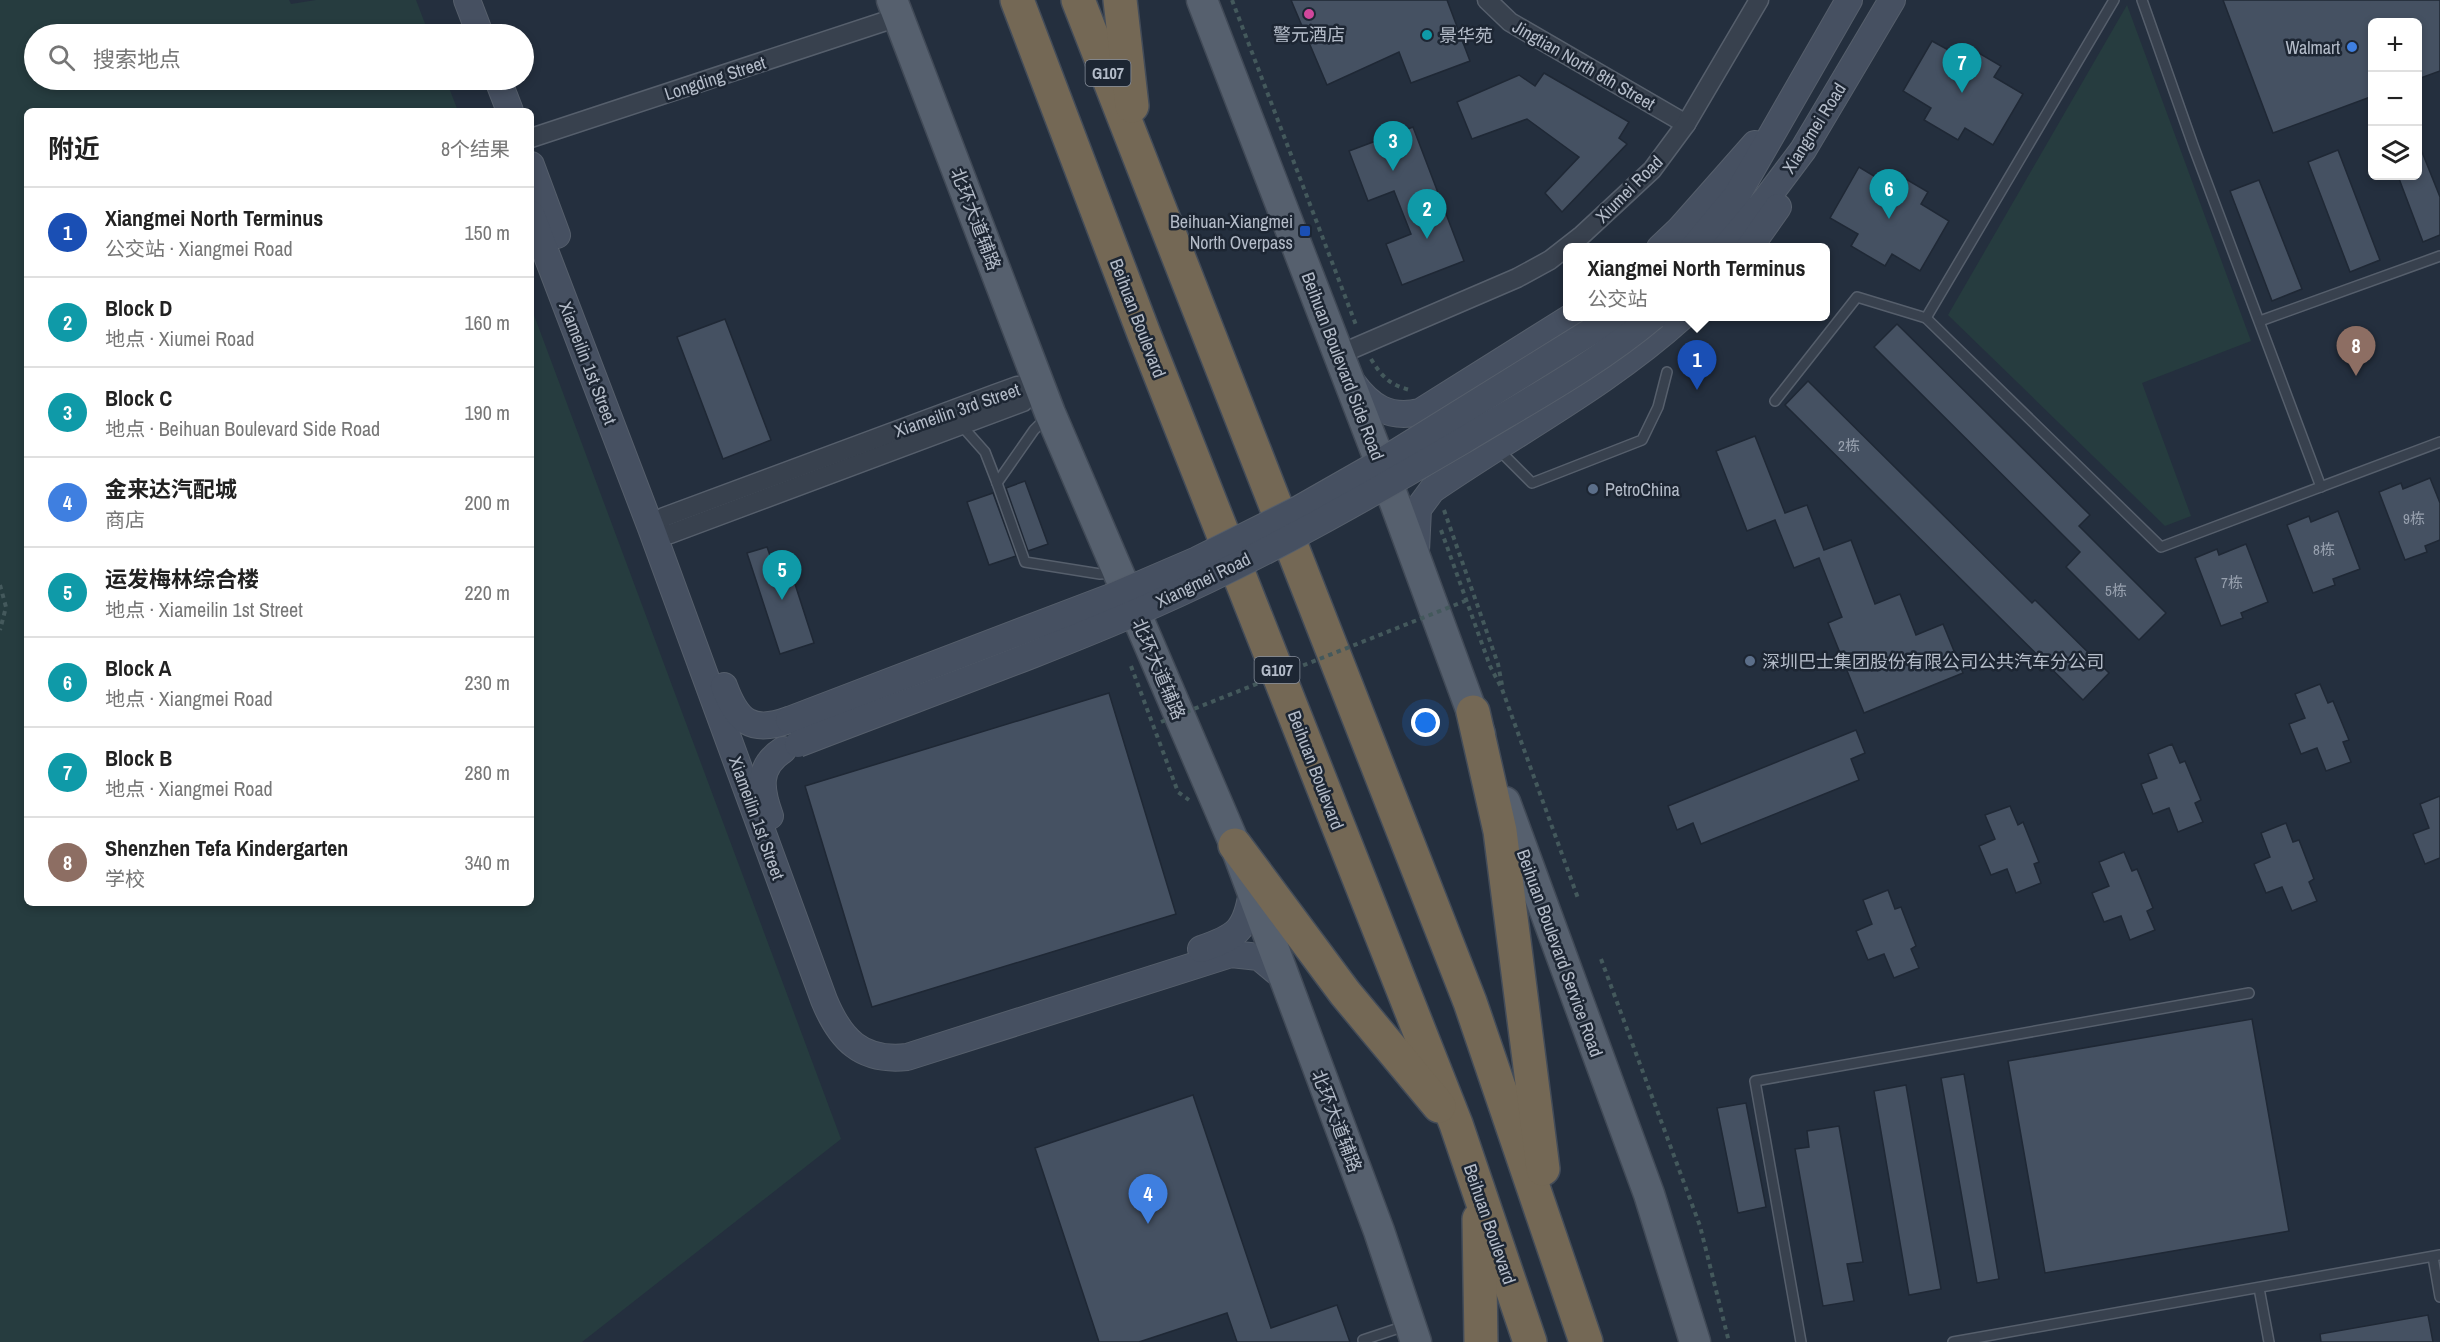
<!DOCTYPE html>
<html lang="zh">
<head>
<meta charset="utf-8">
<style>
  body { margin:0; font-family:"Archivo Narrow","Noto Sans SC",sans-serif; background:#f2f2f2; color:#222 }
  .controls { position:absolute; right:18px; top:18px; display:grid; overflow:hidden; border-radius:9px; box-shadow:0 3px 9px #0003 }
  .controls button { width:54px; height:54px; display:grid; place-items:center; padding:0; border:0; border-bottom:2px solid #e0e0e0; background:#fff; color:#222; font:30px sans-serif }
  .you { position:absolute; left:1426px; top:723px; width:21px; height:21px; margin:-15px; border:4px solid #fff; border-radius:50%; background:#1a73e8; box-shadow:0 0 0 9px #1a73e833 }
  .badge { display:grid; place-items:center; width:39px; height:39px; border-radius:50%; background:#b45309; color:#fff; font-size:20px; font-weight:700 }
  .pin { position:absolute; translate:-50% -50px; filter:drop-shadow(0 2px 3px #0008) }
  .pin::after { content:''; position:absolute; top:32px; width:21px; height:18px; background:inherit; clip-path:polygon(0 0,100% 0,50% 100%) }
  .popup { position:absolute; left:1563px; top:243px; width:267px; height:78px; box-sizing:border-box; display:grid; place-content:center; border-radius:9px; background:#fff; filter:drop-shadow(0 2px 4px #0005); font-size:20px; white-space:nowrap; color:#767676 }
  .popup b { font-size:22px; color:#222 }
  .popup::after { content:''; position:absolute; left:50%; top:100%; margin-left:-12px; border:12px solid transparent; border-top-color:#fff }
  .list { margin:0; padding:0; list-style:none }
  h2 { display:flex; justify-content:space-between; align-items:center; height:78px; margin:0; padding:0 24px; font-size:26px }
  h2 small { font-size:20px; font-weight:400; color:#767676 }
  .list li { display:grid; grid-template-columns:39px 1fr auto; gap:18px; align-items:center; box-sizing:border-box; height:90px; padding:0 24px; border-top:2px solid #e0e0e0 }
  .list b { display:block; font-size:22px; white-space:nowrap }
  .list p { margin:0; font-size:20px; white-space:nowrap; color:#767676 }
  .list em { font-size:20px; font-style:normal; color:#767676 }
  .icon { flex:none; width:33px; height:33px; fill:none; stroke:currentColor; stroke-width:2; stroke-linecap:round; stroke-linejoin:round }
  .map { position:relative; flex:none; width:2440px; height:1342px; overflow:hidden }
  .search { position:absolute; background:#fff; box-shadow:0 3px 9px #0003; left:24px; top:24px; width:510px; height:66px; display:flex; align-items:center; gap:15px; box-sizing:border-box; padding:0 21px; border-radius:33px; color:#767676; font-size:22px }
  .panel { position:absolute; background:#fff; box-shadow:0 3px 9px #0003; left:24px; top:108px; width:510px; height:798px; border-radius:9px }
  .map>svg:first-child { display:block }
</style>
</head>
<body>
<div class="map">
<svg width="2440" height="1342" viewBox="0 0 2440 1342">
  <rect width="100%" height="100%" fill="#242f3e"/>
  <g fill="#263c3f">
    <polygon points="0,0 289,0 291,4 316,0 416,0 429,34 34,34 34,80 446,80 458,111 27,111 27,903 531,903 531,307 841,1139 582,1342 0,1342"/>
    <polygon points="2127,5 2251,341 2142,383 2191,516 2165,526 1948,315"/>
  </g>
  <g fill="#455162" stroke="#1f2835" stroke-width="1.5">
    <polygon points="1291,0 1447,0 1470,61 1411,83 1399,52 1327,85"/>
    <polygon points="2223,0 2440,0 2440,71 2418,79 2418,22 2373,22 2373,96 2273,133"/>
    <polygon points="1932,41 1961,57 1967,46 2001,66 1994,77 2023,94 1993,145 1965,128 1958,140 1924,120 1931,108 1903,91"/>
    <polygon points="1544,73 1629,122 1619,138 1627,144 1562,212 1545,193 1579,157 1527,119 1472,139 1457,102 1519,75 1535,86"/>
    <polygon points="1413,127 1464,261 1402,285 1386,244 1411,234 1394,191 1368,201 1349,151"/>
    <polygon points="2418,142 2440,197 2440,235 2423,242 2398,176 2418,176"/>
    <polygon points="2338,150 2380,260 2350,272 2308,162"/>
    <polygon points="1859,167 1887,184 1894,172 1928,192 1921,204 1949,221 1920,271 1892,254 1885,266 1851,246 1858,234 1830,218"/>
    <polygon points="2259,180 2302,289 2272,301 2230,191"/>
    <polygon points="725,319 771,440 723,459 677,337"/>
    <polygon points="1897,324 2090,515 2079,526 2166,613 2139,640 2066,567 2080,552 1874,347"/>
    <polygon points="1808,381 2032,603 2035,600 2109,673 2083,700 1785,405"/>
    <polygon points="1755,436 1785,513 1807,505 1824,550 1851,540 1875,604 1900,594 1916,635 1943,624 1963,673 1864,713 1828,623 1842,617 1819,558 1794,568 1775,520 1747,531 1716,451"/>
    <polygon points="2430,478 2440,503 2440,540 2425,546 2427,552 2405,560 2379,492 2401,483 2403,489"/>
    <polygon points="1025,481 1048,544 1028,551 1006,488"/>
    <polygon points="993,493 1016,556 989,565 967,502"/>
    <polygon points="2338,511 2360,569 2333,579 2335,585 2313,593 2287,525 2309,516 2311,522"/>
    <polygon points="2246,544 2268,602 2241,613 2243,618 2221,626 2195,558 2217,549 2219,555"/>
    <polygon points="767,547 771,558 785,553 814,643 780,654 747,553"/>
    <polygon points="2320,684 2328,703 2333,701 2349,740 2343,742 2351,762 2326,771 2317,748 2301,754 2289,724 2305,718 2295,694"/>
    <polygon points="1109,693 1176,914 872,1007 805,786"/>
    <polygon points="1856,730 1865,753 1851,759 1859,780 1701,844 1693,823 1677,830 1668,806"/>
    <polygon points="2172,744 2180,763 2185,761 2201,800 2195,803 2203,822 2178,832 2169,808 2153,814 2141,784 2157,778 2148,754"/>
    <polygon points="2440,796 2440,858 2425,864 2413,834 2429,828 2420,804"/>
    <polygon points="2010,806 2018,825 2023,822 2039,862 2034,864 2041,883 2016,893 2007,869 1991,875 1979,846 1995,839 1985,815"/>
    <polygon points="2286,823 2293,842 2299,840 2314,879 2309,882 2317,901 2292,911 2282,887 2266,893 2254,864 2270,857 2261,833"/>
    <polygon points="2124,852 2132,871 2137,869 2153,908 2147,911 2155,930 2130,940 2121,916 2104,922 2092,893 2109,886 2099,862"/>
    <polygon points="1888,890 1895,909 1901,907 1916,946 1911,949 1919,968 1894,978 1884,954 1868,960 1856,931 1872,924 1863,900"/>
    <polygon points="2252,1019 2289,1231 2045,1273 2008,1061"/>
    <polygon points="1964,1074 1999,1279 1977,1283 1941,1078"/>
    <polygon points="1906,1085 1941,1289 1909,1295 1874,1091"/>
    <polygon points="1193,1095 1271,1328 1337,1305 1350,1342 1237,1342 1227,1313 1139,1342 1099,1342 1035,1148"/>
    <polygon points="1746,1103 1766,1207 1738,1213 1717,1108"/>
    <polygon points="1839,1126 1863,1262 1847,1264 1854,1301 1823,1306 1795,1149 1809,1147 1807,1131"/>
    <polygon points="2428,1315 2433,1342 2321,1342 2320,1334"/>
  </g>
  <g fill="none" stroke-linecap="round" stroke-linejoin="round">
    <g stroke="#565f6c" stroke-width="12">
      <g id="lane">
        <polyline points="2142,0 2194,148 2321,487"/>
        <polyline points="1926,318 2161,547 2440,442"/>
        <polyline points="2260,321 2440,256"/>
        <polyline points="1775,401 1857,297 1926,318 2114,0"/>
        <polyline points="1047,417 1034,430 997,483 1025,562 1100,574 1114,573"/>
        <polyline points="961,425 985,452 997,483"/>
        <polyline points="1499,450 1532,483 1642,440 1658,407 1667,372"/>
        <polyline points="2433,1257 2440,1297"/>
        <polyline points="2259,1288 2269,1342"/>
        <polyline points="1363,1340 1405,1326"/>
        <polyline points="1801,1342 1755,1081 2249,993"/>
        <polyline points="1953,1342 2440,1255"/>
      </g>
    </g>
    <g stroke="#565f6c" stroke-width="21">
      <g id="street">
        <polyline points="1487,0 1510,22 1686,124"/>
        <polyline points="531,138 898,17"/>
        <polyline points="1338,355 1517,278 1550,260 1582,235 1652,170 1686,124 1759,0"/>
        <polyline points="651,528 670,534 1023,402 1040,385"/>
        <polyline points="651,528 664,517 995,394 1017,386 1040,385"/>
      </g>
    </g>
    <g stroke="#565f6c" stroke-width="28">
      <g id="secondary">
        <polyline points="467,0 480,34"/>
        <polyline points="498,80 510,111"/>
        <polyline points="531,165 557,235"/>
        <path d="M531 214 651 528 824 1000C840 1039 861 1062 907 1057L1231 954 1259 957 1282 976"/>
        <polyline points="1660,248 1679,230 1755,144"/>
        <polyline points="1693,248 1737,195 1849,0"/>
        <polyline points="1725,248 1767,198 1803,150 1892,0"/>
        <polyline points="1749,248 1778,207"/>
        <path d="M1352 382C1370 407 1389 419 1420 412L1573 316"/>
        <path d="M1416 551 1418 509 1432 490C1516 432 1607 385 1683 316"/>
        <path d="M724 686C737 721 751 734 789 720"/>
        <path d="M770 816C760 789 757 767 783 750"/>
        <path d="M1201 949C1237 937 1246 930 1252 892"/>
      </g>
    </g>
    <g stroke="#414a57" stroke-width="33">
      <g id="primary">
        <polyline points="892,0 1050,413 1235,845 1379,1231 1416,1342"/>
        <polyline points="1202,0 1376,451 1480,734"/>
        <polyline points="1505,802 1649,1194 1695,1342"/>
      </g>
    </g>
    <g stroke="#434c59" stroke-width="36">
      <g id="highway">
        <polyline points="1017,0 1144,334 1456,1124 1530,1342"/>
        <polyline points="1078,0 1470,1002 1586,1342"/>
        <polyline points="1120,0 1132,106"/>
        <polyline points="1473,712 1500,831 1543,1169"/>
        <polyline points="1235,845 1345,993 1439,1106"/>
        <polyline points="1479,1219 1481,1342"/>
      </g>
    </g>
    <g stroke="#44595c" stroke-width="4" stroke-dasharray="4.5 4.5" stroke-linecap="butt">
      <polyline points="1232,0 1356,325"/>
      <path d="M1371 359C1382 377 1390 385 1410 390"/>
      <polyline points="1444,510 1498,664 1502,685"/>
      <polyline points="1441,530 1490,666 1502,689 1579,901"/>
      <polyline points="0,585 6,607 0,630"/>
      <polyline points="1131,666 1178,792 1189,800"/>
      <polyline points="1601,959 1700,1226 1729,1342"/>
    </g>
    <use href="#lane" stroke="#38414e" stroke-width="9"/>
    <use href="#street" stroke="#38414e" stroke-width="18"/>
    <use href="#secondary" stroke="#465061" stroke-width="26"/>
    <use href="#primary" stroke="#56606e" stroke-width="30"/>
    <use href="#highway" stroke="#746855" stroke-width="33"/>
    <g stroke="#565f6c" stroke-width="28" stroke-linecap="butt">
      <g id="secondary-bridge">
        <polyline points="789,720 1111,597 1197,560 1297,510 1376,465 1616,316"/>
        <path d="M798 744C916 698 1037 656 1153 605 1260 558 1363 499 1464 440 1528 401 1596 365 1654 316"/>
      </g>
    </g>
    <polyline stroke="#44595c" stroke-width="4" stroke-dasharray="4.5 4.5" stroke-linecap="butt" points="1161,722 1465,601"/>
    <use href="#secondary-bridge" stroke="#465061" stroke-width="26"/>
  </g>
  <circle fill="#d1479c" stroke="#1d2633" stroke-width="2" cx="1309" cy="14" r="6"/>
  <circle fill="#0f9aa8" stroke="#1d2633" stroke-width="2" cx="1427" cy="35" r="6"/>
  <circle fill="#3f7fe0" stroke="#1d2633" stroke-width="2" cx="2352" cy="47" r="6"/>
  <rect fill="#1a4fb4" stroke="#1d2633" stroke-width="2" x="1299" y="225" width="12" height="12" rx="3"/>
  <g fill="#5c6f8a" stroke="#1d2633" stroke-width="2">
    <circle cx="1593" cy="489" r="6"/>
    <circle cx="1750" cy="661" r="6"/>
  </g>
  <g text-anchor="middle" dominant-baseline="central" stroke-width="5" stroke-linejoin="round" paint-order="stroke">
    <g font-size="15" fill="#98a1af">
      <text x="1849" y="445">2栋</text>
      <text x="2414" y="518">9栋</text>
      <text x="2324" y="549">8栋</text>
      <text x="2232" y="582">7栋</text>
      <text x="2116" y="590">5栋</text>
    </g>
    <g fill="#1d2633" stroke="#878f9c" stroke-width="1.5">
      <rect x="1085.5" y="60" width="45" height="26" rx="4.5"/>
      <rect x="1254.5" y="657" width="45" height="26" rx="4.5"/>
    </g>
    <g font-size="16" font-weight="bold" fill="#b4bcc9">
      <text x="1108" y="73">G107</text>
      <text x="1277" y="670">G107</text>
    </g>
    <g font-size="18" fill="#b4bcc9" stroke="#1d2633" text-anchor="start">
      <text x="1309" y="34" text-anchor="middle">警元酒店</text>
      <text x="1439" y="35">景华苑</text>
      <text x="2340" y="47" text-anchor="end">Walmart</text>
      <text x="1293" y="221" text-anchor="end">Beihuan-Xiangmei<tspan x="1293" dy="21">North Overpass</tspan></text>
      <text x="1605" y="489">PetroChina</text>
      <text x="1762" y="661">深圳巴士集团股份有限公司公共汽车分公司</text>
    </g>
    <g font-size="18" fill="#b4bcc9" stroke="#1d2633">
      <text transform="translate(1584 65) rotate(30)">Jingtian North 8th Street</text>
      <text transform="translate(715 78) rotate(-18)">Longding Street</text>
      <text transform="translate(1814 128) rotate(-58)">Xiangmei Road</text>
      <text transform="translate(1629 189) rotate(-45)">Xiumei Road</text>
      <text transform="translate(976 219) rotate(69)">北环大道辅路</text>
      <text transform="translate(1138 318) rotate(69)">Beihuan Boulevard</text>
      <text transform="translate(588 363) rotate(69)">Xiameilin 1st Street</text>
      <text transform="translate(1343 366) rotate(69)">Beihuan Boulevard Side Road</text>
      <text transform="translate(957 410) rotate(-19)">Xiameilin 3rd Street</text>
      <text transform="translate(1203 580) rotate(-26)">Xiangmei Road</text>
      <text transform="translate(1159 669) rotate(67)">北环大道辅路</text>
      <text transform="translate(1316 770) rotate(69)">Beihuan Boulevard</text>
      <text transform="translate(757 818) rotate(70)">Xiameilin 1st Street</text>
      <text transform="translate(1560 953) rotate(70)">Beihuan Boulevard Service Road</text>
      <text transform="translate(1337 1121) rotate(69)">北环大道辅路</text>
      <text transform="translate(1490 1224) rotate(71)">Beihuan Boulevard</text>
    </g>
  </g>
</svg>
<div class="controls">
<button>+</button>
<button>−</button>
<button><svg class="icon" aria-label="layers" viewBox="0 0 24 24"><path d="M12 4l9 5-9 5-9-5zM3 14l9 5 9-5"/></svg></button>
</div>
<div class="you"></div>
<div class="pin badge" style="left:1697px;top:390px;background:#1a4fb4">1</div>
<div class="popup"><b>Xiangmei North Terminus</b>公交站</div>
<div class="pin badge" style="left:1427px;top:239px;background:#0f9aa8">2</div>
<div class="pin badge" style="left:1393px;top:171px;background:#0f9aa8">3</div>
<div class="pin badge" style="left:1148px;top:1224px;background:#3f7fe0">4</div>
<div class="pin badge" style="left:782px;top:600px;background:#0f9aa8">5</div>
<div class="pin badge" style="left:1889px;top:219px;background:#0f9aa8">6</div>
<div class="pin badge" style="left:1962px;top:93px;background:#0f9aa8">7</div>
<div class="pin badge" style="left:2356px;top:376px;background:#8d6e63">8</div>
<div class="search"><svg class="icon" aria-label="search" viewBox="0 0 24 24"><circle cx="10" cy="10" r="6"/><path d="M15 15l6 6"/></svg>搜索地点</div>
<section class="panel">
<h2>附近<small>8个结果</small></h2>
<ul class="list">
<li><span class="badge" style="background:#1a4fb4">1</span><div><b>Xiangmei North Terminus</b><p>公交站 · Xiangmei Road</p></div><em>150 m</em></li>
<li><span class="badge" style="background:#0f9aa8">2</span><div><b>Block D</b><p>地点 · Xiumei Road</p></div><em>160 m</em></li>
<li><span class="badge" style="background:#0f9aa8">3</span><div><b>Block C</b><p>地点 · Beihuan Boulevard Side Road</p></div><em>190 m</em></li>
<li><span class="badge" style="background:#3f7fe0">4</span><div><b>金来达汽配城</b><p>商店</p></div><em>200 m</em></li>
<li><span class="badge" style="background:#0f9aa8">5</span><div><b>运发梅林综合楼</b><p>地点 · Xiameilin 1st Street</p></div><em>220 m</em></li>
<li><span class="badge" style="background:#0f9aa8">6</span><div><b>Block A</b><p>地点 · Xiangmei Road</p></div><em>230 m</em></li>
<li><span class="badge" style="background:#0f9aa8">7</span><div><b>Block B</b><p>地点 · Xiangmei Road</p></div><em>280 m</em></li>
<li><span class="badge" style="background:#8d6e63">8</span><div><b>Shenzhen Tefa Kindergarten</b><p>学校</p></div><em>340 m</em></li>
</ul>
</section>
</div>
</body>
</html>
